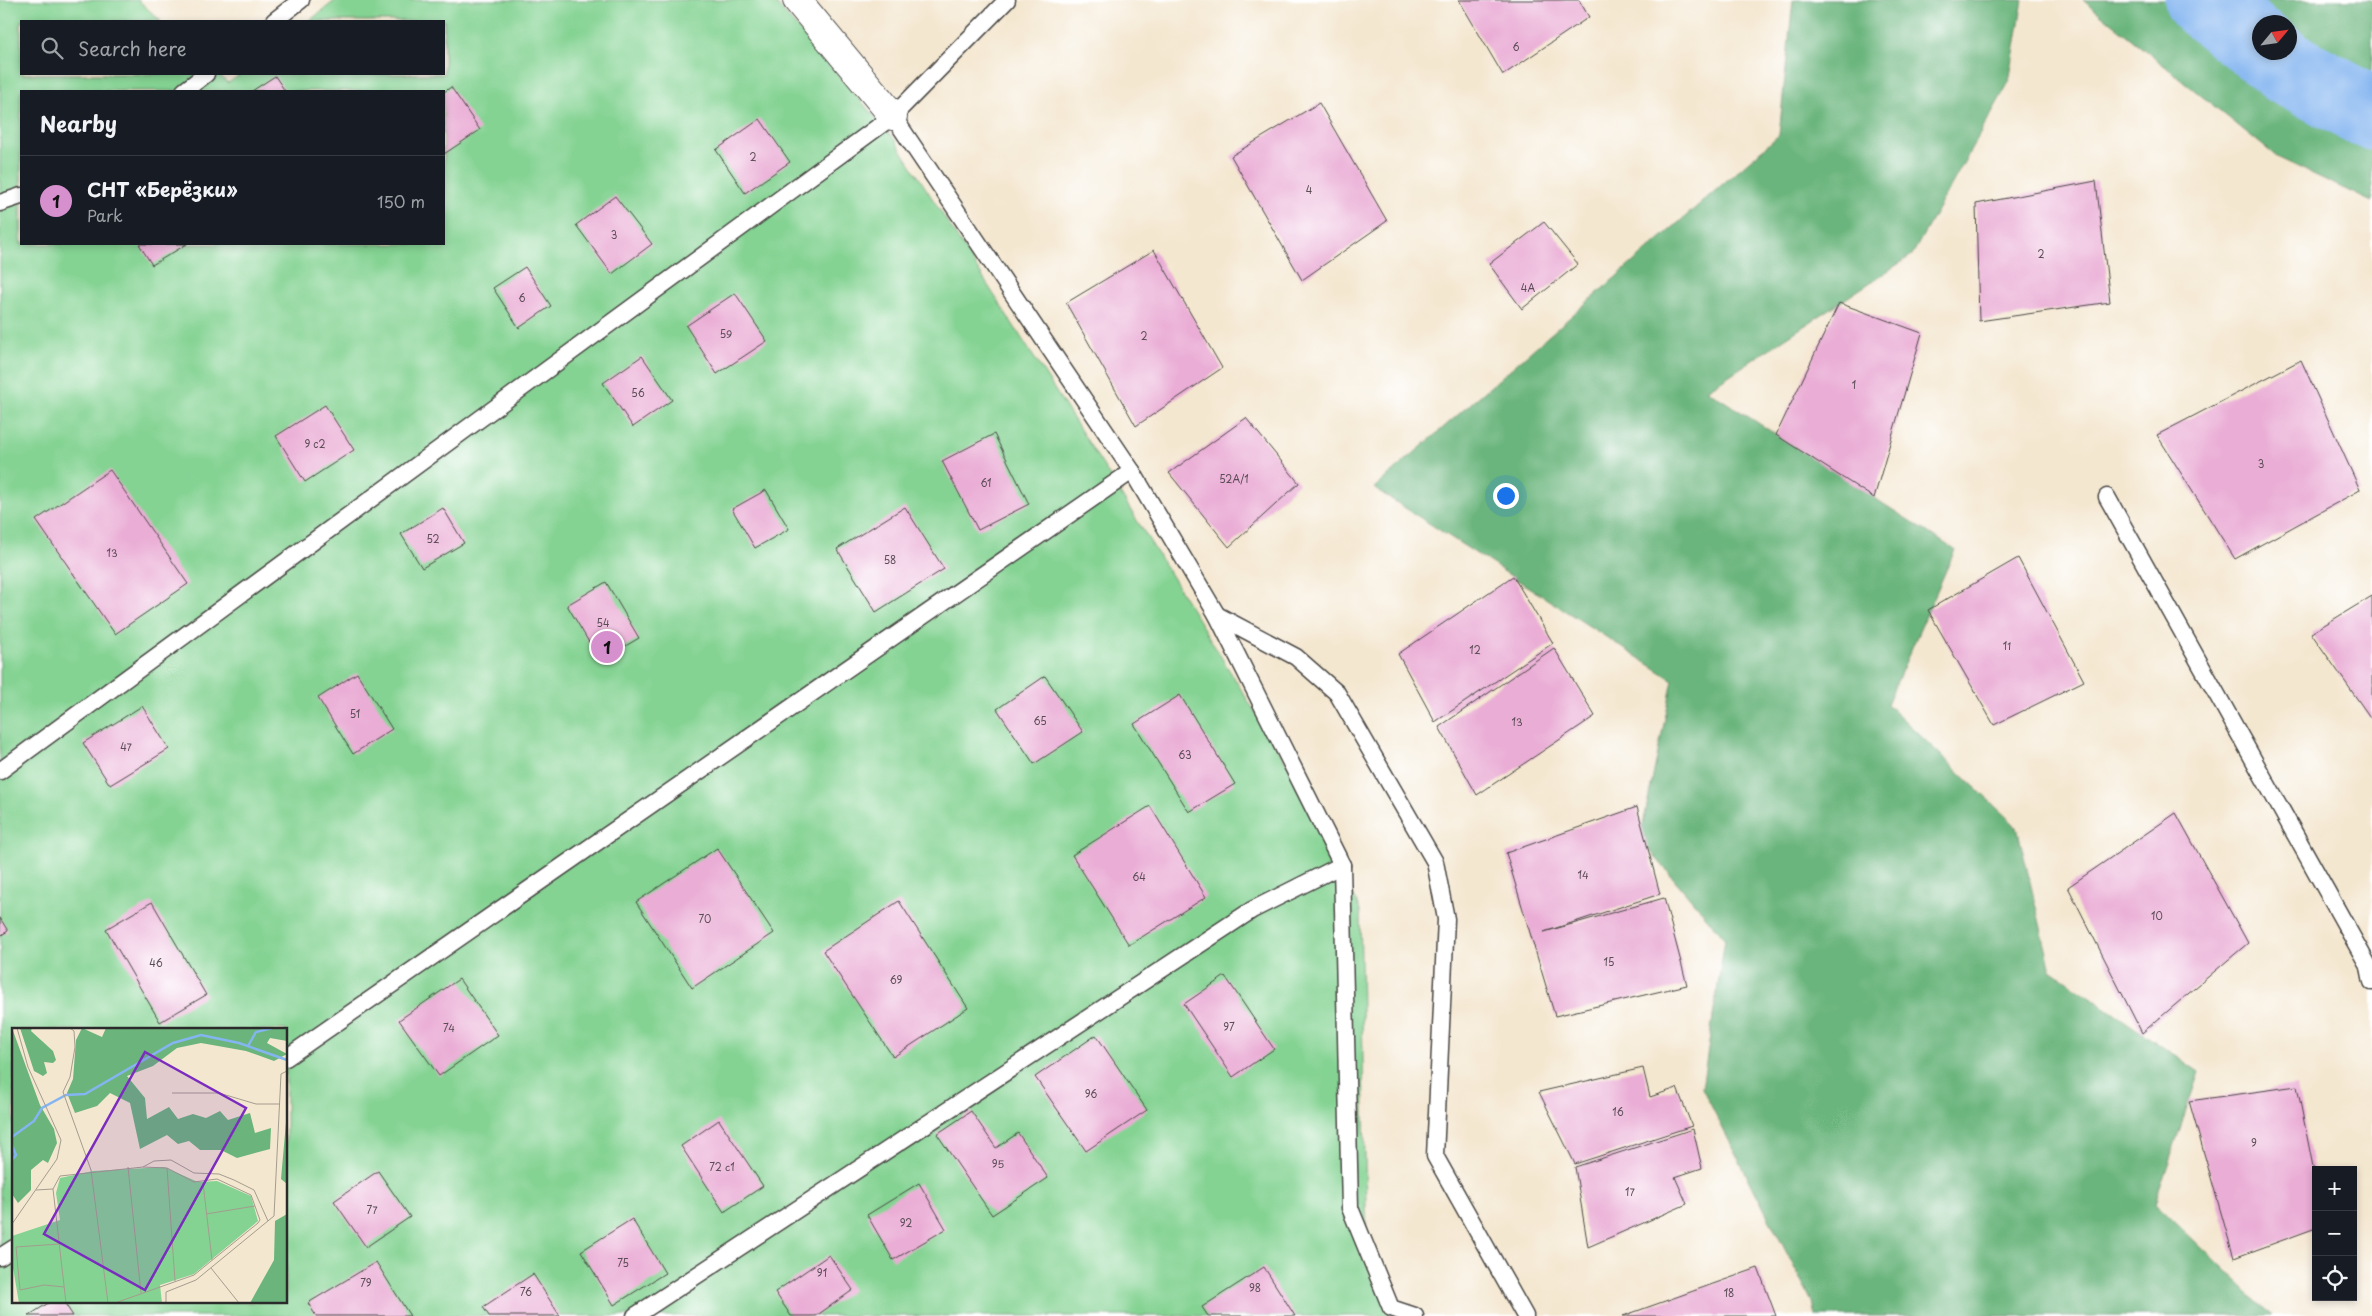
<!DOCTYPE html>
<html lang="en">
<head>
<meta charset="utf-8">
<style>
  body { margin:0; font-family:"Playpen Sans",sans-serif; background:#20242c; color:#f1f3f6 }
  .controls { position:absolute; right:15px; bottom:15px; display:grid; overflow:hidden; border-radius:0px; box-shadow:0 2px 8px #0003 }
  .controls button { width:45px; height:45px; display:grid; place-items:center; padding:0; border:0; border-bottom:1px solid #363941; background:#171b24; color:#f1f3f6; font:25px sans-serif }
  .compass { position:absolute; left:2252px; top:15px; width:45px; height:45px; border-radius:50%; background:#171b24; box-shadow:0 2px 8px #0003; rotate:61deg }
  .you { position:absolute; left:1505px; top:495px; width:18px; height:18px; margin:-12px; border:4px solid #fff; border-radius:50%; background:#1a73e8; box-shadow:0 0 0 8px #1a73e833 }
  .badge { display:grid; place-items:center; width:32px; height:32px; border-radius:50%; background:#d690ce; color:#111; font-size:16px; font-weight:700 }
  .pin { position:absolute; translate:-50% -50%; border:2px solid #fff; box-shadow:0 1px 5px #0006 }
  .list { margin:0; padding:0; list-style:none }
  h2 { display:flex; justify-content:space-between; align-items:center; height:65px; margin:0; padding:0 20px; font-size:21px }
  h2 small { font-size:16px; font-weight:400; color:#9ea1a6 }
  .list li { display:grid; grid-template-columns:32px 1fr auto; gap:15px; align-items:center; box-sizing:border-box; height:90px; padding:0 20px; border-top:1px solid #363941 }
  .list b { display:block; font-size:19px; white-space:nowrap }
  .list p { margin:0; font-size:16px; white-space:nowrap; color:#9ea1a6 }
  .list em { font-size:16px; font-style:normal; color:#9ea1a6 }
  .icon { flex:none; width:28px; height:28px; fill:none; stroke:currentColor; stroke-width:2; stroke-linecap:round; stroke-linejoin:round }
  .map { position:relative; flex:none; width:2372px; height:1316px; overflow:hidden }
  .search { position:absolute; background:#171b24; box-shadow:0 2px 8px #0003; left:20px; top:20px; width:425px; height:55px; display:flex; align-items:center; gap:12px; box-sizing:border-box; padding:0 18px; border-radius:0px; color:#9ea1a6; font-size:19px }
  .panel { position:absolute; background:#171b24; box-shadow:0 2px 8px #0003; left:20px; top:90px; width:425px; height:155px; border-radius:0px }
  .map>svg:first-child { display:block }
</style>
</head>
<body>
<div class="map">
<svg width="2372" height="1316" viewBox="0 0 2372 1316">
  <rect width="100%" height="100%" fill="#fff"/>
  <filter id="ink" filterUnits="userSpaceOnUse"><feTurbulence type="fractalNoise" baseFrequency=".02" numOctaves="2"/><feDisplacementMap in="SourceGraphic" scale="10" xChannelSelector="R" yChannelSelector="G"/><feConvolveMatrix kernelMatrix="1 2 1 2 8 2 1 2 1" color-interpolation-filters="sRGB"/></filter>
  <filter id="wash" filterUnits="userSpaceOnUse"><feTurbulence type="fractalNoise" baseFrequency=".0096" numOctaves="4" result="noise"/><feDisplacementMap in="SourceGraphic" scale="20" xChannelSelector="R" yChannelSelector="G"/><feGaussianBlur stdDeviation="1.12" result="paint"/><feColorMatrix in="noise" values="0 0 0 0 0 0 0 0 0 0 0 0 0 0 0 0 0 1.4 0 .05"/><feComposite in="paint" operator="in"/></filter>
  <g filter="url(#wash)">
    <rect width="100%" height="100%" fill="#f4e7d0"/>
    <path fill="#84d393" stroke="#587f5f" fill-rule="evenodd" d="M0 0H138L161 21H21V74H218L228 83 241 74H444V21H309L336 0H773L895 140 1104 467 1326 827 1360 911 1367 1256 1407 1316H0ZM21 91H444V244H21ZM14 1030H286V1302H14Z"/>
    <g fill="#6bb57d" stroke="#4b7054" fill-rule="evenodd">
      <polygon points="1793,0 2023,0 2009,82 1912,255 1707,390 1955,550 1887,704 2017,827 2051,970 2199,1072 2155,1203 2273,1316 1815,1316 1812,1302 1702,1088 1725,939 1640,839 1673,680 1374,488 1779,135"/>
      <path d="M2083 0H2372V202L2277 157ZM2260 22H2290V52H2260Z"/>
    </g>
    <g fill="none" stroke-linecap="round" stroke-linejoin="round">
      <g stroke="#84b5f0" stroke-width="75">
        <polyline points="2202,0 2260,46"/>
        <polyline points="2267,52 2287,68 2372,113"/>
      </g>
    </g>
    <g id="blocks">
      <g fill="#eaadd5">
        <polygon points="1459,0 1579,0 1589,17 1503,75"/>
        <polygon points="275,76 285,91 252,91"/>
        <polygon points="451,87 480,130 444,154 444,92"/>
        <polygon points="1319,103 1387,221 1302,280 1231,156"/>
        <polygon points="760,119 790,162 745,193 716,150"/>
        <polygon points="2096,181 2110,302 1979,321 1976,204"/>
        <polygon points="615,196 652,244 612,274 576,225"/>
        <polygon points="1544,222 1578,264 1522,309 1489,264"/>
        <polygon points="139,244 187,244 152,265"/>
        <polygon points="1154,250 1222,368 1136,426 1066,303"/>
        <polygon points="525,267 551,306 519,328 493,288"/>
        <polygon points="735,293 767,341 717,374 686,326"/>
        <polygon points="1839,303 1922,333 1874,498 1776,435"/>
        <polygon points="642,356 672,400 633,427 603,383"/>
        <polygon points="2301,360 2360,490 2235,559 2157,435"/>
        <polygon points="325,405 354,450 305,482 276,436"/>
        <polygon points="1246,418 1299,483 1229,547 1169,473"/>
        <polygon points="994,434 1029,504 978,530 942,461"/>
        <polygon points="110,470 188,584 115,634 36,520"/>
        <polygon points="766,490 789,529 755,548 732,509"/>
        <polygon points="905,507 944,569 876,612 837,549"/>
        <polygon points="443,508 464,543 422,568 401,534"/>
        <polygon points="2018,558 2084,681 1994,725 1928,610"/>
        <polygon points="1513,576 1553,643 1435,722 1398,654"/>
        <polygon points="606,582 639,638 600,661 567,605"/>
        <polygon points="2372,596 2372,720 2311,633"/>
        <polygon points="1554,648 1595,716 1477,795 1439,727"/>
        <polygon points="357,673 392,729 353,754 318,698"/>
        <polygon points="1045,676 1083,732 1034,764 997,709"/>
        <polygon points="1180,695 1235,784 1189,812 1134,724"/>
        <polygon points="142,706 169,749 110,785 83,743"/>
        <polygon points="1150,806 1206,897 1129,945 1072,855"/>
        <polygon points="1637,807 1660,894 1544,932 1664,898 1687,985 1555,1016 1506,853"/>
        <polygon points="2176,813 2248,943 2142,1033 2068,887"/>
        <polygon points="717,848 774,933 692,988 636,902"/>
        <polygon points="899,901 968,1008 893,1057 823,951"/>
        <polygon points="152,902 206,995 160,1022 106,929"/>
        <polygon points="0,918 8,931 0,936"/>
        <polygon points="1225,976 1274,1049 1233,1077 1184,1004"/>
        <polygon points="459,979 498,1035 439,1076 399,1020"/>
        <polygon points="1096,1035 1147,1110 1086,1151 1035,1077"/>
        <polygon points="1643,1068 1650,1097 1677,1088 1692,1126 1575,1164 1539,1092"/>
        <polygon points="2297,1086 2316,1182 2316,1228 2234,1258 2189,1101"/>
        <polygon points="971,1111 996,1148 1018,1133 1048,1178 992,1215 937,1134"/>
        <polygon points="719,1120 763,1186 724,1212 681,1146"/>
        <polygon points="1693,1129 1702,1168 1675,1177 1687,1204 1588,1247 1575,1167"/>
        <polygon points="378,1171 410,1217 366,1247 334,1201"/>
        <polygon points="919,1183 946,1229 893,1260 867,1215"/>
        <polygon points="632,1219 665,1273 614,1305 581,1251"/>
        <polygon points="829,1255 853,1290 816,1316 791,1316 775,1292"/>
        <polygon points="376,1262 410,1316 316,1316 308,1303"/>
        <polygon points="1264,1267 1295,1316 1208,1316 1202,1307"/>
        <polygon points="1758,1268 1776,1316 1623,1316"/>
        <polygon points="533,1274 560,1316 489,1316 483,1307"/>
        <polygon points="50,1302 64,1302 73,1316 28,1316"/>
      </g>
    </g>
  </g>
  <g filter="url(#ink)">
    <use href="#blocks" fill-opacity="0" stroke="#494744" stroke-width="1"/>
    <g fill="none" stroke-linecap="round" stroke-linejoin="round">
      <g stroke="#494744" stroke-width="19">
        <g id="service">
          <polyline points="274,21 301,0"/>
          <polyline points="184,91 206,74"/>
          <polyline points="893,116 1132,471 1217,615 1342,865 1350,1208 1391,1308 1415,1316"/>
          <polyline points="0,203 21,196"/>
          <polyline points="2107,497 2369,967 2372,982"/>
          <polyline points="1217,615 1296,657 1337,693 1435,862 1446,919 1435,1156 1525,1316"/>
          <polyline points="0,771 893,116 1007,0"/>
          <polyline points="286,1058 1132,471"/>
          <polyline points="0,1257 14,1248"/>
          <polyline points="635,1316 1252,910 1342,865"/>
        </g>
      </g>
      <g stroke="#494744" stroke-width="30">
        <polyline id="minor" points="797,0 893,116"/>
      </g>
      <use href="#service" stroke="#fff" stroke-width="16"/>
      <use href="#minor" stroke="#fff" stroke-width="28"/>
    </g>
  </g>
  <g text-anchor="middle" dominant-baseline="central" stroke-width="4.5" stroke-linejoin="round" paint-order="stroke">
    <g font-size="10" fill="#5b4c56">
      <text x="1516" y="46">6</text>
      <text x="753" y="156">2</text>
      <text x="1309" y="189">4</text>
      <text x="614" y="234">3</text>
      <text x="2041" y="253">2</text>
      <text x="1528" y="287">4А</text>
      <text x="522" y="297">6</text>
      <text x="726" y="333">59</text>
      <text x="1144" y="335">2</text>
      <text x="1854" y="384">1</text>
      <text x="638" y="392">56</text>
      <text x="315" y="443">9 с2</text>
      <text x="2261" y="463">3</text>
      <text x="1234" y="478">52А/1</text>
      <text x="986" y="482">61</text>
      <text x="433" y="538">52</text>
      <text x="112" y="552">13</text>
      <text x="890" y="559">58</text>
      <text x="603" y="622">54</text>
      <text x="2007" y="645">11</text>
      <text x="1475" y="649">12</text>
      <text x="355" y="713">51</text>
      <text x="1040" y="720">65</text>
      <text x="1517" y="721">13</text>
      <text x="126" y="746">47</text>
      <text x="1185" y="754">63</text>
      <text x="1583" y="874">14</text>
      <text x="1139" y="876">64</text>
      <text x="2157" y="915">10</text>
      <text x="705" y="918">70</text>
      <text x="1609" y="961">15</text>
      <text x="156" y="962">46</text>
      <text x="896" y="979">69</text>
      <text x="1229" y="1026">97</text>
      <text x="449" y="1027">74</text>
      <text x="1091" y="1093">96</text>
      <text x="1618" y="1111">16</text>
      <text x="2254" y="1142">9</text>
      <text x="998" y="1163">95</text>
      <text x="722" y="1166">72 с1</text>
      <text x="1630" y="1191">17</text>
      <text x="372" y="1209">77</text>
      <text x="906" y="1222">92</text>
      <text x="623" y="1262">75</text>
      <text x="822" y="1272">91</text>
      <text x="366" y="1282">79</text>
      <text x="1255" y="1287">98</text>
      <text x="526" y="1291">76</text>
      <text x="1729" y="1292">18</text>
    </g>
  </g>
  <g transform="translate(12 1028)">
    <rect width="275" height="275" fill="#f4e7d0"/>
    <path d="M152 139 186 154 205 153 239 168 246 193 182 246 148 257 150 275H7L0 234V208L48 192 44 165 48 150 81 143Z" fill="#84d393"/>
    <path d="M0 0 28 77 42 101 45 115 36 135 31 132 19 142V162L6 175 0 166ZM8 0H20L19 3 41 23 44 32 41 35 32 34 35 45 31 48 22 43ZM70 0 90 9 94 0H275V13L258 10 255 15 275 26 262 33 234 23 189 15 165 20 141 38 115 48 133 70 135 91 157 79 166 91 181 86 194 90 208 83 216 92 238 85 243 105 259 100 258 121 225 130 209 122H188L177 113 166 116 155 107 128 121 118 75 98 65 85 78 63 85 55 65 61 51 64 12ZM275 83V156L269 151ZM275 186V275H238L262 232 263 193Z" fill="#6bb57d"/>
    <path fill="none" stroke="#84b5f0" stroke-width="2.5" d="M236 18 244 4 260 0M0 109 22 93 30 80 54 67 73 66 161 15 189 7 227 15 275 32M0 117 4 127 0 132"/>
    <path fill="none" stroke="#a49c8e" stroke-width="1" d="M58 0 62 3 63 19 58 49 51 64 79 142 96 275M160 65H207L244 76H267M116 139 129 265M131 139 142 133 159 132 182 145 207 146 222 152 242 162 256 193M155 140 163 253M191 155 200 232M41 161 54 275M24 162 41 161 48 148 131 139 155 140 182 154 205 151 239 167 248 192 246 195 182 247 103 275M194 186 243 178M0 196 45 131 49 112 16 39 5 0M47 216 4 219 8 262 32 257 52 259M199 240 227 275M154 275V264L184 252 262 188 269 46 275 43"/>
    <path fill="#7b2cbf" fill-opacity="0.15" stroke="#7b2cbf" stroke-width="2.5" d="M133 24 234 80 133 262 32 206Z"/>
    <rect width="275" height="275" fill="none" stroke="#2b2b2b" stroke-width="2.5"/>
  </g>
</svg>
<div class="controls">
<button>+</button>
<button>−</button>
<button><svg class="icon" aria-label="locate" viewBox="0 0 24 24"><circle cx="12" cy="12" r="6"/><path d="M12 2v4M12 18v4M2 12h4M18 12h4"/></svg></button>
</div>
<svg class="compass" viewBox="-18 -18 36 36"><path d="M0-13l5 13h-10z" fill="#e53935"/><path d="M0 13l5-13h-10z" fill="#9ea1a6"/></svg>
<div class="you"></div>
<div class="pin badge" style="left:607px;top:647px">1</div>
<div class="search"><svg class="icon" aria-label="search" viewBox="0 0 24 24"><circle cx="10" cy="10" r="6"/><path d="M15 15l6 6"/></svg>Search here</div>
<section class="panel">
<h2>Nearby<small></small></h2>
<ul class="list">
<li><span class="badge">1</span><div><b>СНТ «Берёзки»</b><p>Park</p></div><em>150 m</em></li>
</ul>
</section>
</div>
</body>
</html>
